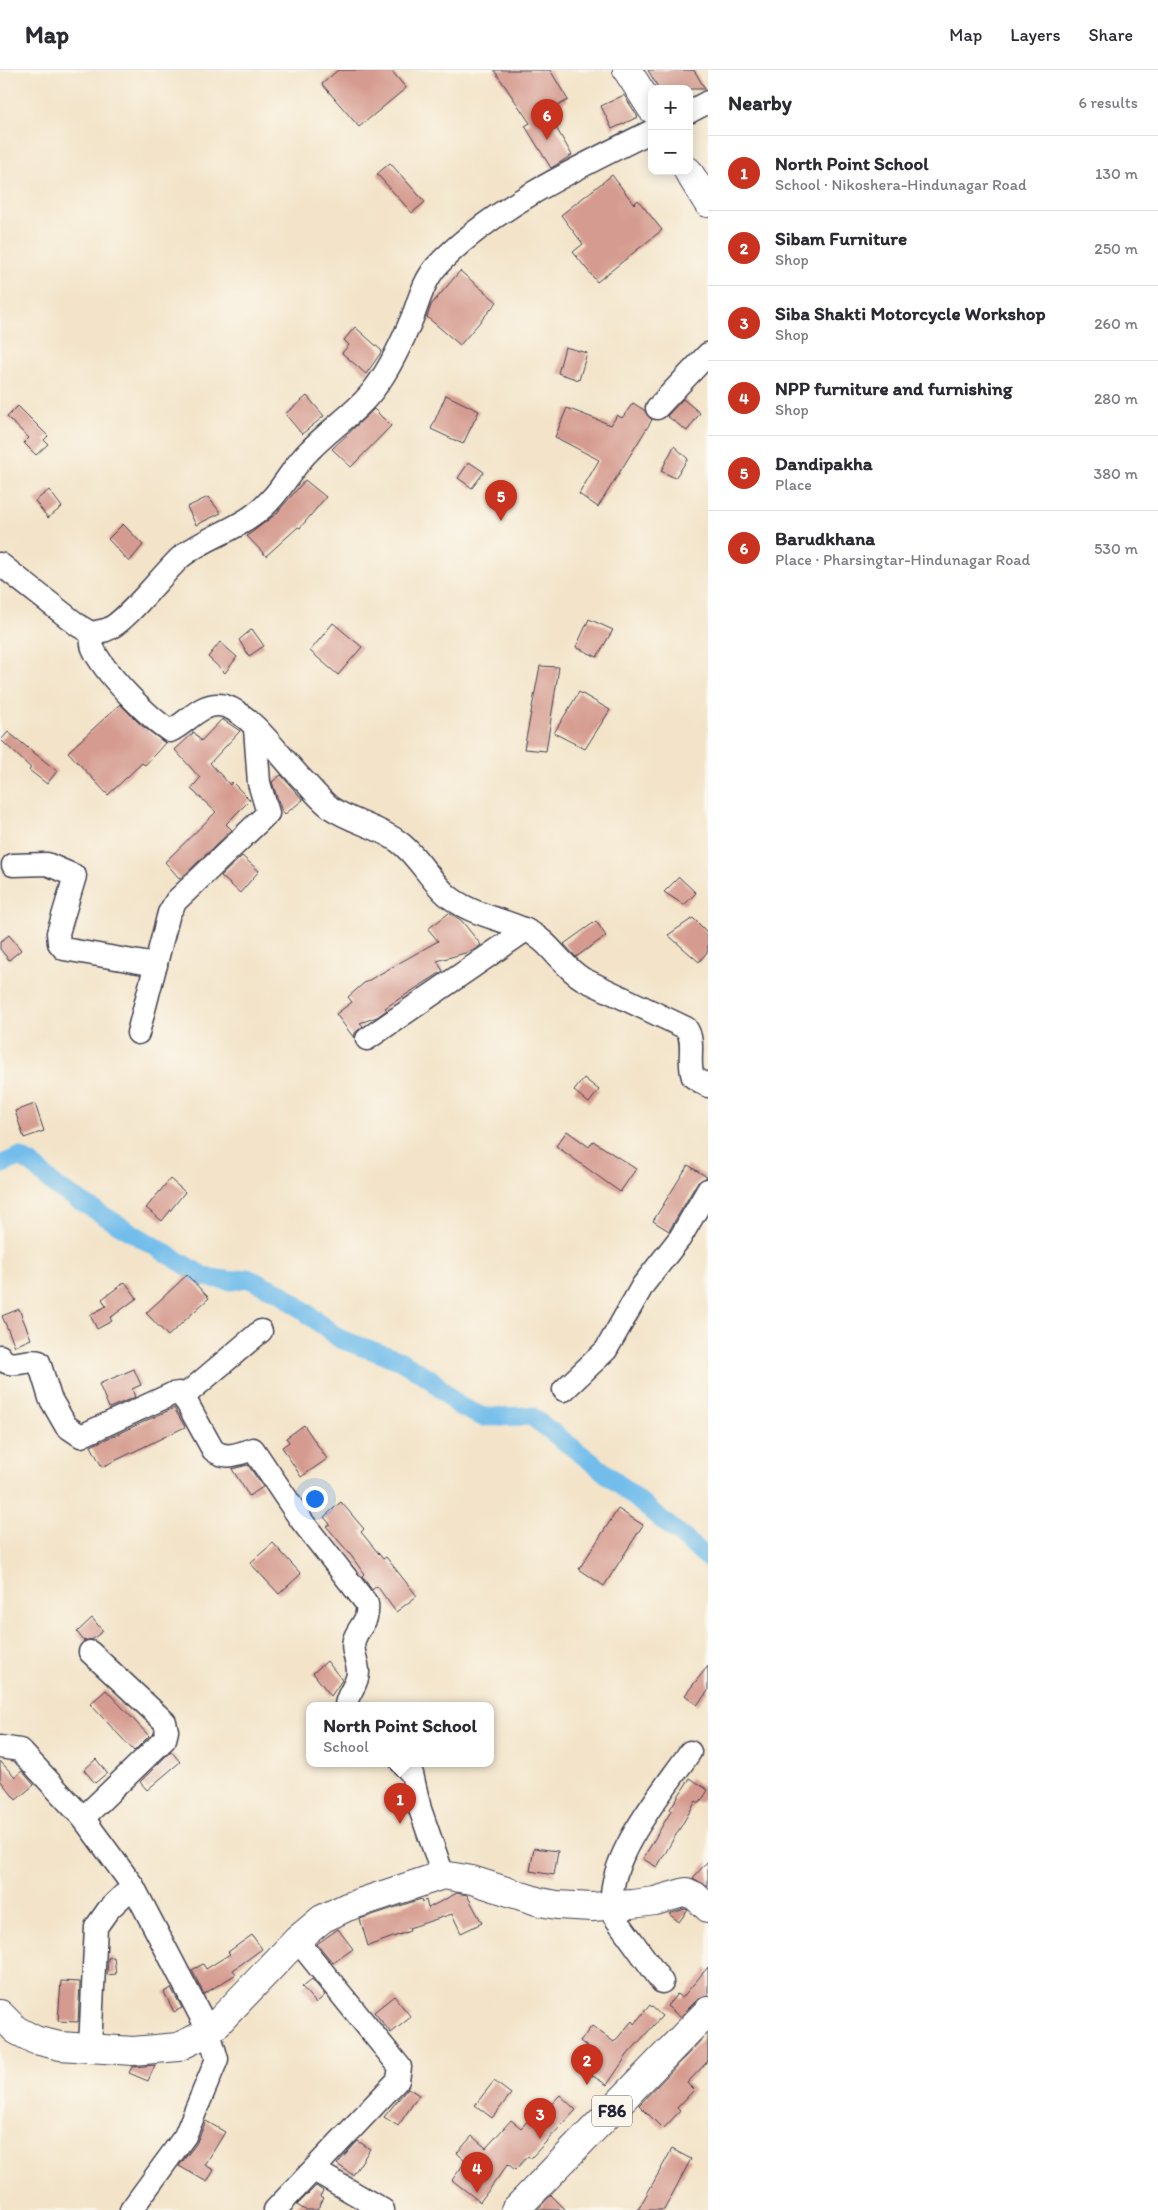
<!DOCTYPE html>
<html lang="en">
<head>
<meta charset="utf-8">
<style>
  body { margin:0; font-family:Itim,sans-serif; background:#f7f7f7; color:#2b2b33 }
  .controls { position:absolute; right:15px; top:15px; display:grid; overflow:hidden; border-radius:10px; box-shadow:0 2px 12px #0003 }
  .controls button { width:45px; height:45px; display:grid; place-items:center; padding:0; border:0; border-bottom:1px solid #e1e1e2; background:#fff; color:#2b2b33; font:25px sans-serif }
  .you { position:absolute; left:314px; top:1428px; width:18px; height:18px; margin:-12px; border:4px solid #fff; border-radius:50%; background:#1a73e8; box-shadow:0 0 0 8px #1a73e833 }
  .badge { display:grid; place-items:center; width:32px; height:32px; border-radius:50%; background:#c8321e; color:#fff; font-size:16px; font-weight:700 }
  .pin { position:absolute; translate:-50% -41px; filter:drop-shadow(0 1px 2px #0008) }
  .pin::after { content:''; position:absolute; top:26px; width:18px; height:15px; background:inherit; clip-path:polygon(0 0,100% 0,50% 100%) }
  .popup { position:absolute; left:306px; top:1632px; width:188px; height:65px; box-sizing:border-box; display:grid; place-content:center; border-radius:10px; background:#fff; filter:drop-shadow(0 1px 4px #0005); font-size:16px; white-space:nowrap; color:#7c7c81 }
  .popup b { font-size:19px; color:#2b2b33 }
  .popup::after { content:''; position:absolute; left:50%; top:100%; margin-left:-10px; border:10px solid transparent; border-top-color:#fff }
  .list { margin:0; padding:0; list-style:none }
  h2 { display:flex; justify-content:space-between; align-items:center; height:65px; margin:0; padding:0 20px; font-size:21px }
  h2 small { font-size:16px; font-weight:400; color:#7c7c81 }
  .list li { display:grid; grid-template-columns:32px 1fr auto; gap:15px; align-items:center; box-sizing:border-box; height:75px; padding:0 20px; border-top:1px solid #e1e1e2 }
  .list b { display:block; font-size:19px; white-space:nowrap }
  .list p { margin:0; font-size:16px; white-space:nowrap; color:#7c7c81 }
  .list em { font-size:16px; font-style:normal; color:#7c7c81 }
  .map { position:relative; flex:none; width:708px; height:2140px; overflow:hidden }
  header { display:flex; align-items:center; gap:30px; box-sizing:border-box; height:70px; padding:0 25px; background:#fff; border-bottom:1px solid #e1e1e2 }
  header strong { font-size:24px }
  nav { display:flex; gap:28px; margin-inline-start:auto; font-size:18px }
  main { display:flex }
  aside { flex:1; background:#fff }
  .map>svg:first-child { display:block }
</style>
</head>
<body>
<header>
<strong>Map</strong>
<nav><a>Map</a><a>Layers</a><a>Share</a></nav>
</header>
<main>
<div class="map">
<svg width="708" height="2140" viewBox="0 0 708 2140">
  <rect width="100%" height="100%" fill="#fbf7ec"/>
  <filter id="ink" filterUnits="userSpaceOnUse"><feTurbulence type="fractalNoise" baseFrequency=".02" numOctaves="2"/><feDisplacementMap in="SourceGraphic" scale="10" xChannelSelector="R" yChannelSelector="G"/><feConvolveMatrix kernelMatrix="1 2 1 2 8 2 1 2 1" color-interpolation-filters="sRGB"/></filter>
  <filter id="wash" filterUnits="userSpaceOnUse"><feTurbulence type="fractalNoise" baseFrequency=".0096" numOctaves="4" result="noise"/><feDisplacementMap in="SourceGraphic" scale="20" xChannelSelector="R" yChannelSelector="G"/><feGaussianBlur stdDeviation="1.12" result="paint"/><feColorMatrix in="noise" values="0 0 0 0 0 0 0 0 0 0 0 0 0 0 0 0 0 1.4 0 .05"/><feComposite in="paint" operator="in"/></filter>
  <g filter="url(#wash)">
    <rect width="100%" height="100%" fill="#f3e4c9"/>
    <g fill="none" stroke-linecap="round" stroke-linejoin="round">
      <polyline stroke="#72bdeb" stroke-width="19" points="0,1095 19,1087 32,1094 55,1116 205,1207 232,1211 247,1208 281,1223 340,1269 399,1290 431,1309 459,1336 483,1347 531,1346 598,1397 708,1488"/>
    </g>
    <g id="blocks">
      <g fill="#d69b90">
        <polygon points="338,0 391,0 406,18 359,57 322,14"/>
        <polygon points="494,0 550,0 568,30 547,42 572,85 551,98 525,56 530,53"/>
        <polygon points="648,0 694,0 705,19 659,19"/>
        <polygon points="624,25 638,47 612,59 601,36"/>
        <polygon points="390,93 425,132 412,143 377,104"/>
        <polygon points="612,105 634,134 638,130 662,160 597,212 573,182 583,174 561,145"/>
        <polygon points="460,201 497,232 460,275 427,247 431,235"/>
        <polygon points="355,257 382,281 366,304 342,283 349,275 344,270"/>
        <polygon points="565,277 587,283 579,310 558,303"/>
        <polygon points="446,325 479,341 463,374 431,359"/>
        <polygon points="307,326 324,346 302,364 285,344"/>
        <polygon points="683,329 700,343 687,361 667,346"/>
        <polygon points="633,333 644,340 652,350 598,437 579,424 599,390 555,367 567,338 611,355 617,345 622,348"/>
        <polygon points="18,336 48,366 44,370 48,374 36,385 24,373 29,368 7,347"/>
        <polygon points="374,339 391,356 351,397 332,379"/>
        <polygon points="674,376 688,389 675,408 661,401"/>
        <polygon points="469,392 484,402 472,418 458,408"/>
        <polygon points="305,410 326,427 300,458 298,457 266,486 247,466 276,444"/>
        <polygon points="49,420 62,437 48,448 35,431"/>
        <polygon points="208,427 221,443 196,455 187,437"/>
        <polygon points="123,454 143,475 129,492 108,469"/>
        <polygon points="589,549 613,560 597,587 576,577"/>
        <polygon points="333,553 362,577 338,605 310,581"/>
        <polygon points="252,559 264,576 249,586 239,570"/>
        <polygon points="220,572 237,587 225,603 208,587"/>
        <polygon points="540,596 559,597 546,681 524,679"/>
        <polygon points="579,622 610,640 585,679 554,663"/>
        <polygon points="120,634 141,655 165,673 145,695 142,693 108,725 68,682"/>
        <polygon points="222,649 240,661 210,693 230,715 232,712 250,730 226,754 232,760 180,809 165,792 216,742 191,719 200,708 175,680 194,662 201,671"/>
        <polygon points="8,662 57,701 47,714 29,700 31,698 1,670"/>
        <polygon points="281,705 303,730 285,744 281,739 272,712"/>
        <polygon points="242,786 259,801 240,823 221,806"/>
        <polygon points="679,807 696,823 684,835 664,822"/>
        <polygon points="449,843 461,850 481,875 472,881 437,891 443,901 385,938 387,940 377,947 360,953 363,956 355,963 354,968 336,944 352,932 348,927 364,913 438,871 428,859"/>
        <polygon points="693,848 708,863 708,881 699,892 668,865"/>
        <polygon points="596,851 606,866 576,887 564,874"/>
        <polygon points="9,865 21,880 9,890 0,879 0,872"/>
        <polygon points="584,1008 599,1020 589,1033 574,1021"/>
        <polygon points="35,1034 44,1061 24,1068 15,1041"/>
        <polygon points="567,1061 589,1077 593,1071 636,1099 620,1122 556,1076"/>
        <polygon points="688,1095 707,1107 697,1113 669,1161 653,1151"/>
        <polygon points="170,1109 185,1122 162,1151 146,1138"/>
        <polygon points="187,1205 209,1228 168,1266 146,1243"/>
        <polygon points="125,1212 137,1228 110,1248 112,1251 97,1259 90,1245 106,1236 102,1229"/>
        <polygon points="19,1239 31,1269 15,1276 2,1246"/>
        <polygon points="134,1299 141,1315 132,1319 135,1327 109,1338 99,1314"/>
        <polygon points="174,1338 185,1357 102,1397 91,1376"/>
        <polygon points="304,1355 327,1389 301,1407 282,1377 289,1372 286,1368"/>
        <polygon points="248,1395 263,1417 249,1426 232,1399"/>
        <polygon points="341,1432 364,1459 361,1462 383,1489 386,1487 417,1526 396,1542 377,1516 372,1520 362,1506 364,1504 350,1484 326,1456 330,1454 324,1447"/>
        <polygon points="618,1439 643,1455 604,1516 579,1499"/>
        <polygon points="273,1473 301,1504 279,1524 250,1493"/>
        <polygon points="92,1548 103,1561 93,1569 84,1571 77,1562"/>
        <polygon points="327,1591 342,1610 331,1626 313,1603"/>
        <polygon points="708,1596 708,1621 697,1635 685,1625"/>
        <polygon points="106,1620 149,1666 134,1681 90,1634"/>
        <polygon points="171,1681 180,1692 147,1720 140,1712"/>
        <polygon points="96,1689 107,1703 95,1713 84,1700"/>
        <polygon points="0,1691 15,1707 22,1701 34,1715 16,1730 0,1710"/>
        <polygon points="690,1708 708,1720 700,1733 696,1731 657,1797 643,1789 671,1741 670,1739"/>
        <polygon points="534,1778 558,1781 554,1805 530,1801"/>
        <polygon points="708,1791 708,1817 693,1808"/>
        <polygon points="457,1823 467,1825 482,1853 461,1863 452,1844 409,1858 410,1861 368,1876 360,1849 421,1829 422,1832 426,1830 428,1838"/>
        <polygon points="685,1839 688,1840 679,1852 669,1844"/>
        <polygon points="338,1859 353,1879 333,1893 317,1874"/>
        <polygon points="252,1865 262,1879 233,1900 236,1904 204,1924 192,1900 203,1894 206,1899 230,1884 228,1882"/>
        <polygon points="114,1887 116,1904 107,1905 108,1888"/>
        <polygon points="708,1897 708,1926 697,1930 680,1947 667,1936 677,1924 682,1928"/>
        <polygon points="312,1909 325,1925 316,1933 302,1917"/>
        <polygon points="61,1911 80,1912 78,1952 58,1951"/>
        <polygon points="171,1918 182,1938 174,1942 164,1922"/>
        <polygon points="394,1926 411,1947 391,1963 374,1942"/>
        <polygon points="650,1935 662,1946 628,1984 607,2015 585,2001 596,1984 580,1971 592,1956 614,1972 632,1951 634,1954"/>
        <polygon points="708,1963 708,1991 687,2013 694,2020 677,2038 680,2041 663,2059 639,2035"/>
        <polygon points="155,1995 148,2011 129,2003 132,1997"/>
        <polygon points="494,2011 511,2024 492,2048 475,2035"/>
        <polygon points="408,2018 419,2025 398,2056 384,2047"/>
        <polygon points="560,2025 576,2040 530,2089 528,2086 515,2100 508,2094 480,2132 452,2110 466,2091 457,2083 472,2066 486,2078 511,2050 521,2058 536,2042 540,2046"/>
        <polygon points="206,2051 225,2062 205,2095 214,2100 207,2112 179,2096 196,2074"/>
        <polygon points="358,2071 370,2079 353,2105 337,2094"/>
        <polygon points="672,2079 691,2089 664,2140 638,2140"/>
        <polygon points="316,2116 323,2121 320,2126 324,2128 317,2140 305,2140 297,2135"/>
        <polygon points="551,2125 566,2140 537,2140"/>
      </g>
    </g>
  </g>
  <g filter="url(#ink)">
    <use href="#blocks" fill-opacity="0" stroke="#413f50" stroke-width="1"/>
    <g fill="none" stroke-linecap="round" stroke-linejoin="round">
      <g stroke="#413f50" stroke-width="25">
        <g id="minor">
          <polyline points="689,42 708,32"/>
          <polyline points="657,338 708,284"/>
          <path d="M0 494 79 556 91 563C96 562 102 561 106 560 126 553 162 504 181 487 203 469 233 461 255 444 281 425 289 400 310 380 332 357 359 341 377 315 392 295 403 270 413 246 419 230 424 211 436 197 488 140 582 95 652 61"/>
          <path d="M91 563C92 567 91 574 93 578 104 603 147 646 170 661 189 652 202 630 225 636 254 645 285 694 307 714 314 722 322 731 331 738 352 752 379 757 399 772 418 786 429 809 447 825 469 844 500 848 526 860 550 871 561 896 583 909L686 958C696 972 687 990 693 1007L708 1016"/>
          <polyline points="13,795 47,794 75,806 58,863 59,873 64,879 156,895"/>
          <polyline points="138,963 169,843 176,831 268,743 259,713 255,658"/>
          <polyline points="367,969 526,860"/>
          <path d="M0 1286C8 1301 26 1288 39 1292L50 1328 66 1356 81 1366 172 1324 179 1323 187 1333 213 1380C225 1390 239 1384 253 1379L301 1450 367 1534C369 1553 359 1555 354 1570 351 1581 358 1591 358 1602 358 1615 347 1623 346 1635"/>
          <polyline points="564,1320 606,1280 643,1215 680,1168 708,1120"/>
          <polyline points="183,1327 261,1261"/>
          <polyline points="0,1677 20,1680 83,1748 133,1816 209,1962 217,1989 185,2066 131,2140"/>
          <polyline points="402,1693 412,1704 420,1739 443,1805"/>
          <polyline points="83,1748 165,1669 167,1661 165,1652 90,1582"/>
          <path d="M662 1912 614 1846C599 1795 662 1723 690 1682"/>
          <polyline points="90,1977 96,1857 108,1840 133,1816"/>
          <polyline points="314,2100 383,2140"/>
          <polyline points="275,2140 398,2010 400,1997 297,1870"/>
        </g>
      </g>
      <g stroke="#413f50" stroke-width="30">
        <g id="major">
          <polyline points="627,0 652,39"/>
          <polyline points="688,101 708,133"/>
          <polyline points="0,1944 16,1960 35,1970 60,1976 133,1981 178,1977 209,1962 297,1870 322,1849 347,1837 443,1805 472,1810 540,1832 557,1835 592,1837 632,1834 655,1831 686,1822 695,1826 708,1838"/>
          <polyline points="515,2140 708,1941"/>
        </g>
      </g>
      <use href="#minor" stroke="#fff" stroke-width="22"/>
      <use href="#major" stroke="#fff" stroke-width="28"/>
    </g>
  </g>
  <g text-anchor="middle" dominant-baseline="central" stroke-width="4.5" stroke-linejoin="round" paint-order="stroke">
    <rect fill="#fbf7ec" stroke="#636270" stroke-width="1" x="592" y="2025.5" width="40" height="31" rx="4"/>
    <g font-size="18" font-weight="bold" fill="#22223b">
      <text x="612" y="2041">F86</text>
    </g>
  </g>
</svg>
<div class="controls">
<button>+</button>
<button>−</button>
</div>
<div class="you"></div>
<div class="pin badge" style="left:400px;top:1754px">1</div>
<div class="popup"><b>North Point School</b>School</div>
<div class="pin badge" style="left:587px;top:2015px">2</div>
<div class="pin badge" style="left:540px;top:2069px">3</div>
<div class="pin badge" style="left:477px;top:2123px">4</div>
<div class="pin badge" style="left:501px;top:451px">5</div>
<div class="pin badge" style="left:547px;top:70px">6</div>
</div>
<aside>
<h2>Nearby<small>6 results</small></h2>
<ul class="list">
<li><span class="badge">1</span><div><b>North Point School</b><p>School · Nikoshera-Hindunagar Road</p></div><em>130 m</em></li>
<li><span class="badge">2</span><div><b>Sibam Furniture</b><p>Shop</p></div><em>250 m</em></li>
<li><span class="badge">3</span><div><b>Siba Shakti Motorcycle Workshop</b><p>Shop</p></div><em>260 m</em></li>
<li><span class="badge">4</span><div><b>NPP furniture and furnishing</b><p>Shop</p></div><em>280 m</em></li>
<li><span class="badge">5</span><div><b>Dandipakha</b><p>Place</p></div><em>380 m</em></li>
<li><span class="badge">6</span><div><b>Barudkhana</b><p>Place · Pharsingtar-Hindunagar Road</p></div><em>530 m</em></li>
</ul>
</aside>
</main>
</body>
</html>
